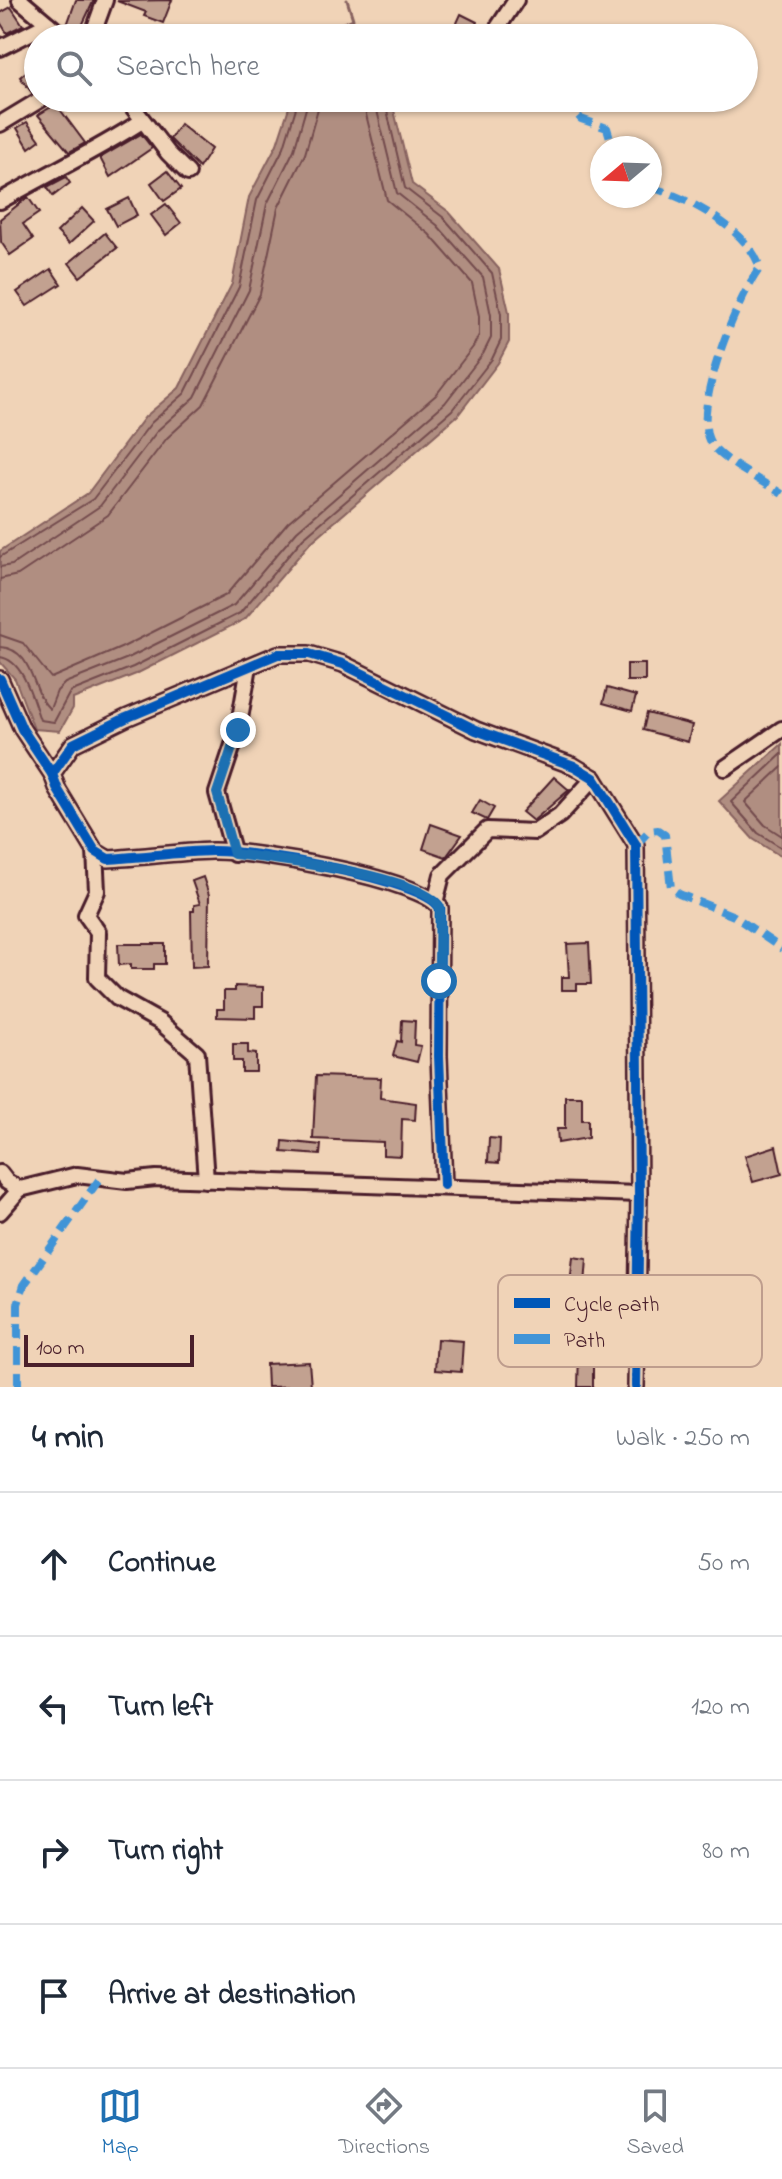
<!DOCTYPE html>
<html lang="en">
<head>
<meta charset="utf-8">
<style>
  body { margin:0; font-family:"Indie Flower",sans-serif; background:#f2f2f3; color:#1f2937 }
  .compass { position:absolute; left:590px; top:136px; width:72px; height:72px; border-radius:50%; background:#fff; box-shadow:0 2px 6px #0004; rotate:251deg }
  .scale { position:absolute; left:24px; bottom:20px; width:170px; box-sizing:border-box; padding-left:8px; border:4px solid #4a1f2b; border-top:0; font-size:22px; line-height:28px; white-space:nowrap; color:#4a1f2b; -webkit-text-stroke:6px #f0d3b7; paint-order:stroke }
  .stop { position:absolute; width:24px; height:24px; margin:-18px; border:6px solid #1f6fb2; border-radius:50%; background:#fff }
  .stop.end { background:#1f6fb2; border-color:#fff; box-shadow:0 2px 8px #0008 }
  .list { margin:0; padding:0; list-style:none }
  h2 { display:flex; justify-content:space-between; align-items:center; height:104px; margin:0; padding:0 32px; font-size:34px }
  h2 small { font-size:26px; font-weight:400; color:#747a83 }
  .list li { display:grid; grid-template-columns:52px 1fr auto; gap:24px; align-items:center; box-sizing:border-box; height:144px; padding:0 32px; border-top:2px solid #e0e1e3 }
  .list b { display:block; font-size:30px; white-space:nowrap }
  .list em { font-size:26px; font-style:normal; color:#747a83 }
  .icon { flex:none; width:44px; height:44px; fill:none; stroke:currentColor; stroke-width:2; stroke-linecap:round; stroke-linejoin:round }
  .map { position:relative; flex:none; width:782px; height:1387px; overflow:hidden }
  .search { position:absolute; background:#fff; box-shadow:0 2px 6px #0004; left:24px; right:24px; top:24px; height:88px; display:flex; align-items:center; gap:20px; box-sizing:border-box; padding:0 28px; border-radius:44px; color:#747a83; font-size:30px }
  .sheet { height:680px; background:#fff }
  nav { display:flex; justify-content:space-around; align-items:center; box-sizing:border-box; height:112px; border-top:2px solid #e0e1e3; background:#fff; font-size:22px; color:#747a83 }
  nav a { display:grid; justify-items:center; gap:4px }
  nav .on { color:#1f6fb2 }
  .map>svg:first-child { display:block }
</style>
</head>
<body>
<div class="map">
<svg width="782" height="1387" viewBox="0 0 782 1387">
  <rect width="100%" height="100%" fill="#f0d3b7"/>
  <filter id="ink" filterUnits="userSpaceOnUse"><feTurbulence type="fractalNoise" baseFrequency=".0125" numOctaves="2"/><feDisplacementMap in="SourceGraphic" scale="16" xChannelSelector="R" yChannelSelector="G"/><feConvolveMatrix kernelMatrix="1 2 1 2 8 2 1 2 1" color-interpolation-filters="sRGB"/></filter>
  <g filter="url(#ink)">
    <g fill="#b08e81" stroke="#87625f" stroke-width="2">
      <polygon points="352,19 367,38 317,38 321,32"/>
      <polygon points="292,98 391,98 412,184 449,212 499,269 509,312 509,342 498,363 458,415 309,544 245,619 136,674 73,699 73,708 60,731 34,729 15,679 0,662 0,551 88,493 145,417 179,388 232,284 249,197 277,144"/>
      <polygon points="782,744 782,857 753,839 719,801"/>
    </g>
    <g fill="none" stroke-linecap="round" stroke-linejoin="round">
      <g stroke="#734b4d" stroke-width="2">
        <polyline points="0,557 93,499 151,423 185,393 239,287 257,200 284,147 299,98"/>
        <polyline points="0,567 12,565 100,506 158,430 195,397 249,290 267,204 294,150 309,98"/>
        <polyline points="0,579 18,575 108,515 167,438 203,405 260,294 278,208 305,154 321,98"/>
        <polyline points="0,635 23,643 51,678 123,647 226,595 288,522 436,395 473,347 479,335 479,316 472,283 429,234 387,200 362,98"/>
        <path d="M0 647C35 649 31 694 50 709L57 691 65 683 128 658 234 605 297 531 445 403 483 354 491 338V315L483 277 437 225 397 193 374 98"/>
        <path d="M0 657C24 660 33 701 40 720L54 722 70 692 133 667 240 613 303 538 452 410 492 359 501 340V314L492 273 444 218 405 188 384 98"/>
        <polyline points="782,754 731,802 758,833 782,848"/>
        <polyline points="782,767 745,802 765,825 782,836"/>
      </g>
      <polyline stroke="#87625f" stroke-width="3" points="347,0 353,19"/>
    </g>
    <g fill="#c2a190" stroke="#4a1f2b" stroke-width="2">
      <polygon points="76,0 94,0 80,30 67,25"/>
      <polygon points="172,0 163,23 144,16 146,12 117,1"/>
      <polygon points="11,7 23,25 7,33 0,22 0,13"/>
      <polygon points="461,14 477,22 469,38 452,34"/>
      <polygon points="38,62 38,89 32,93 20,77"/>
      <polygon points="56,104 85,143 69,152 38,115"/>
      <polygon points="27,122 40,140 29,148 17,128"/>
      <polygon points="180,124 211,149 199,168 170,139"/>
      <polygon points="141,134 152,148 110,177 100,158"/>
      <polygon points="167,171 181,189 164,201 151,183"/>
      <polygon points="66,177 70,183 53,196 47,187"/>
      <polygon points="28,197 39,213 23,224 33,239 10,255 1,242 0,219"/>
      <polygon points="129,198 137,215 116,226 107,209"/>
      <polygon points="166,204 181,223 166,235 151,215"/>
      <polygon points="82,208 94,221 69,244 57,232"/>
      <polygon points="105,233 117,248 80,277 69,263"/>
      <polygon points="51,269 61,284 27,306 17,292"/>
      <rect x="627" y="664" width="18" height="17"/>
      <polygon points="607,688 636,696 632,711 603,703"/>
      <polygon points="647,713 692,725 688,742 643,730"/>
      <polygon points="554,777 569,790 533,821 522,812"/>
      <polygon points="480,800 494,808 487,820 472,813"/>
      <polygon points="431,824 462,835 446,857 423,849"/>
      <polygon points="203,877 209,895 208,966 192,967 191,911 194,911 194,905 200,904 192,881"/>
      <polygon points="589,943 591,984 577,984 577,990 562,990 562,977 569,977 567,944"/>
      <polygon points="118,944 165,944 165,964 154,964 154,969 131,969 131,964 119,965"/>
      <polygon points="235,986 263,987 263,1006 255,1006 255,1018 217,1017 217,1009 224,1009 224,991 235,991"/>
      <polygon points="402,1020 415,1021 414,1045 421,1046 417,1062 393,1056 397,1041 401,1042"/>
      <polygon points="233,1044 248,1044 248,1053 256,1054 256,1072 242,1072 242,1061 233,1061"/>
      <polygon points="316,1076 381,1078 380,1098 416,1103 415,1120 402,1119 401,1156 383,1155 383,1142 313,1139"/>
      <polygon points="565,1096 582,1096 582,1120 588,1120 588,1138 558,1143 557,1129 565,1129"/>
      <polygon points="489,1138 500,1139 499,1163 488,1162"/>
      <polygon points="283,1141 321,1145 320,1155 282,1152"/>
      <polygon points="776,1146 782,1174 753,1182 745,1156"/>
      <polygon points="573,1257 587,1259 585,1285 570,1284"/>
      <polygon points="437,1339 463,1341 461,1372 435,1370"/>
      <polygon points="579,1352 593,1353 593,1387 578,1387"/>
      <polygon points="309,1362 311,1386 267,1387 266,1364"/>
    </g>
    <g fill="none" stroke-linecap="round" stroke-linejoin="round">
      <g stroke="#4a1f2b" stroke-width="20">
        <g id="minor">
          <polyline points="20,0 65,38"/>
          <polyline points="86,38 93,33 105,0"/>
          <polyline points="491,38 516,0"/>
          <polyline points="0,48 48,24"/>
          <polyline points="126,98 168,153 188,173"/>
          <polyline points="0,124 43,98"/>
          <path d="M0 201C47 174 96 151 142 121"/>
          <path d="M0 679 22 729 52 774 58 790 95 851 108 859C143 857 178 852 212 851 249 850 425 879 440 908L439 1056 444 1185"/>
          <polyline points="725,768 782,729"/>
          <polyline points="52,774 73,744 126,718 278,654 309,654 343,664 476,730 574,766 594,778 636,845 639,1194 636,1387"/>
          <polyline points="95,851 97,891 86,915 98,932 97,978 117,998 160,1022 197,1054 206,1180"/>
          <polyline points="234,854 217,793 238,730 249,666"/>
          <polyline points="436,899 442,875 487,830 535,832 560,815 594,778"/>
          <polyline points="0,1173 7,1182 20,1189 77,1175 127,1181 156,1178 639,1194"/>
          <polyline points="0,1212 20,1189"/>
        </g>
      </g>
      <use href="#minor" stroke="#f0d3b7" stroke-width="14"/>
      <g stroke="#4194d7" stroke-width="8" stroke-dasharray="16 8" stroke-linecap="butt">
        <polyline points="563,98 581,119 607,128 613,148"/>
        <path d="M650 187C687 197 749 230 760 268 738 296 688 415 712 445 726 463 762 481 782 494"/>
        <polyline points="636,845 649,831 658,830 665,835 671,888 679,894 734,916 782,949"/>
        <polyline points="18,1387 18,1304 24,1285 101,1177"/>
      </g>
      <g stroke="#f0d3b7" stroke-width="15">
        <g id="cycleway">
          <path d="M0 679 22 729 52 774 58 790 95 851 108 859C143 857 178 852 212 851 249 850 425 879 440 908L439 1056 444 1185"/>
          <polyline points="52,774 73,744 126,718 278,654 309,654 343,664 476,730 574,766 594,778 636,845 639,1194 636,1387"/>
        </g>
      </g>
      <use href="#cycleway" stroke="#0057b8" stroke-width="10"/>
    </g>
  </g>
  <g fill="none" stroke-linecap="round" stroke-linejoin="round" filter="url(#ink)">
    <path stroke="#1f6fb2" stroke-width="10" d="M238 730 217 793 234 854C272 859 424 875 440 908L439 981"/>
  </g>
  <rect x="498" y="1275" width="264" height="92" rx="12" fill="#f0d3b7" stroke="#be9d8d" stroke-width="2"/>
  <rect x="514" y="1298" width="36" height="10" fill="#0057b8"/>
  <rect x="514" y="1334" width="36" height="10" fill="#4194d7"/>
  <g font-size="22" fill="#4a1f2b">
    <text x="564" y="1311">Cycle path</text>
    <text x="564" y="1347">Path</text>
  </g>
</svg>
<svg class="compass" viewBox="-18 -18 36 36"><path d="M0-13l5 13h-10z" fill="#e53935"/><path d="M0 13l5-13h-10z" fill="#747a83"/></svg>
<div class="scale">100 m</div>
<div class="stop" style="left:439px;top:981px"></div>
<div class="stop end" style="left:238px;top:730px"></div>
<div class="search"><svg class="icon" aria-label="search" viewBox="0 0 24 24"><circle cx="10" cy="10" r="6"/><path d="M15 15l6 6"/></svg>Search here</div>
</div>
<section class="sheet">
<h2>4 min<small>Walk · 250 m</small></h2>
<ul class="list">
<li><svg class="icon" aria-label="ahead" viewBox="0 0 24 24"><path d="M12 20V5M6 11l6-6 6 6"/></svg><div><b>Continue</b></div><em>50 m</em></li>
<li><svg class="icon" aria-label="left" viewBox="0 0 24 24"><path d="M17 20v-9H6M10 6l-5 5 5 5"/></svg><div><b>Turn left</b></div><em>120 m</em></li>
<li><svg class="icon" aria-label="right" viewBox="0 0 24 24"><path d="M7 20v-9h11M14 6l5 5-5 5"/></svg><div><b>Turn right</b></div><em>80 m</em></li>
<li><svg class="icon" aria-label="arrive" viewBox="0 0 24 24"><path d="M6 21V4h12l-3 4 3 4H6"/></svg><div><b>Arrive at destination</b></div></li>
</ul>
</section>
<nav>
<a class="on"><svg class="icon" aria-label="map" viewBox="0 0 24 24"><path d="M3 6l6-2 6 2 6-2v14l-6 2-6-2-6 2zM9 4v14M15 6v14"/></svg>Map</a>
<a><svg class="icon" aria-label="directions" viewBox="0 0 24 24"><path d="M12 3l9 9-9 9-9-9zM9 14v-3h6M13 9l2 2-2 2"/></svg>Directions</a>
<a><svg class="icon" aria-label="saved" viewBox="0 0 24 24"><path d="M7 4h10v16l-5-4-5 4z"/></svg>Saved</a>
</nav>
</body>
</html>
